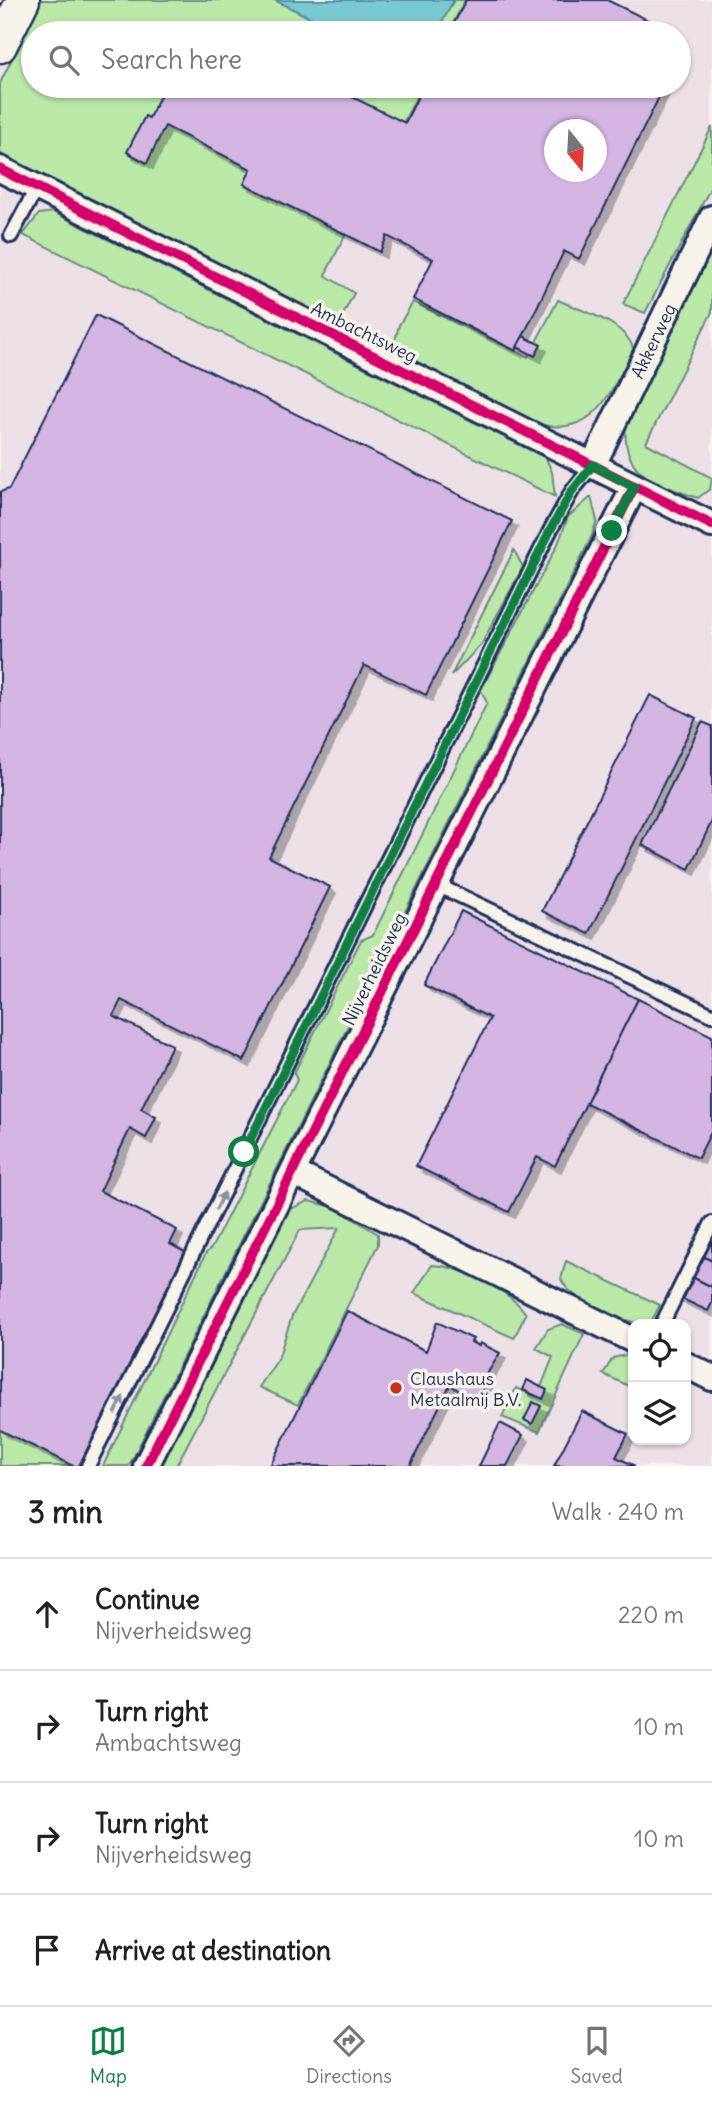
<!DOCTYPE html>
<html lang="en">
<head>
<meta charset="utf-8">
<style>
  body { margin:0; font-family:Delius,sans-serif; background:#f6f6f6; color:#202124 }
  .controls { position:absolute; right:21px; bottom:21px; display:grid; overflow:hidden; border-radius:14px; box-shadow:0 2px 5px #0004 }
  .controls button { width:63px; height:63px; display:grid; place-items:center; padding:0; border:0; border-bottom:2px solid #e0e0e0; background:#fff; color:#202124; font:35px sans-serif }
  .compass { position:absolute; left:544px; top:119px; width:63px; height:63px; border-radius:50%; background:#fff; box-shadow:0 2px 5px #0004; rotate:162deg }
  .stop { position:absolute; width:21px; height:21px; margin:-16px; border:5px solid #0b8043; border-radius:50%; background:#fff }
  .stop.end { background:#0b8043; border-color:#fff; box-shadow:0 2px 7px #0008 }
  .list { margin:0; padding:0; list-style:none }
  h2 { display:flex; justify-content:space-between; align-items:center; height:91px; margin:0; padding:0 28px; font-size:30px }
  h2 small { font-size:23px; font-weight:400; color:#757577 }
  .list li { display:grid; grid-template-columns:46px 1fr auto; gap:21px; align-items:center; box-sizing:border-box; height:112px; padding:0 28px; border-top:2px solid #e0e0e0 }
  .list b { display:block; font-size:26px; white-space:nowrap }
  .list p { margin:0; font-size:23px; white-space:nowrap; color:#757577 }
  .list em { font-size:23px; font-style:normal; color:#757577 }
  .icon { flex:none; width:38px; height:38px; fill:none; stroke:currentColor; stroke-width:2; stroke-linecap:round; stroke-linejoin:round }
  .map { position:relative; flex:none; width:712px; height:1466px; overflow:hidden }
  .search { position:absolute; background:#fff; box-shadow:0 2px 5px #0004; left:21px; right:21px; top:21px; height:77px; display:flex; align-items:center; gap:18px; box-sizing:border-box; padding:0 24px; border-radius:38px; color:#757577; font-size:26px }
  .sheet { height:539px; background:#fff }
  nav { display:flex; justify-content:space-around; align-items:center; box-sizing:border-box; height:98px; border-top:2px solid #e0e0e0; background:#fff; font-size:19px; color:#757577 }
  nav a { display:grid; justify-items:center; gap:4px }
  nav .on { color:#0b8043 }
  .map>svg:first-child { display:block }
</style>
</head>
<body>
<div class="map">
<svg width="712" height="1466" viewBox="0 0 712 1466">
  <defs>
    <filter id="shadow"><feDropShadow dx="6" dy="6" stdDeviation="0" flood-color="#0004"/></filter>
  </defs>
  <rect width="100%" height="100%" fill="#f7f3e8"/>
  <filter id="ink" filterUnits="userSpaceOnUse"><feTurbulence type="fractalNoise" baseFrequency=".0143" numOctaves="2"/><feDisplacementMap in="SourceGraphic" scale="14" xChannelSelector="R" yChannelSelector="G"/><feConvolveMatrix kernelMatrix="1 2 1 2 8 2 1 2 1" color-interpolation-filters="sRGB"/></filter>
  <g filter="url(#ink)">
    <path fill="#ece0e6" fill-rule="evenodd" d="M0 0H712V1466H0ZM33 33H679V86H33ZM554 130H596V172H554ZM633 1324H686V1440H633Z"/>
    <g fill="#b9e8a7" stroke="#6a8c82" stroke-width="2">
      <polygon points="41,0 275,0 341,33 33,33 33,86 422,86 325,275 354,293 342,317 331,322 6,160 0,152 0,83"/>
      <polygon points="454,0 465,0 448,33 436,33"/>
      <polygon points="712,127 712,185 645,313 623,304"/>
      <polygon points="53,212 546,458 552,472 555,497 23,235 39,214"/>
      <path d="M712 247V312L646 443 712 478 710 489 698 498C656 483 620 476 626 422Z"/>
      <path d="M558 300C583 312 625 321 634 350 610 390 598 436 542 425L400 354 394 344 399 325 413 302 528 357Z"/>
      <polygon points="591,497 597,521 591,538 129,1466 103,1466 206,1253 212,1247 297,1080 294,1073 361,940 373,935 487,703 481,690 558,544 568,517"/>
      <polygon points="514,550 523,567 481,645 451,676"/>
      <polygon points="308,1201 334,1207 378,1234 378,1245 298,1405 259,1387 278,1359 292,1316 339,1228 300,1230 176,1466 157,1466 288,1210"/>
      <path d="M566 1261 660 1305 650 1324C626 1324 572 1303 561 1279Z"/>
      <path d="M432 1265C459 1266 512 1291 526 1314L514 1338 414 1293Z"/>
      <polygon points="562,1324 584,1334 539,1432 502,1417 516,1388 537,1397 553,1357 536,1348 548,1329"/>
      <polygon points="630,1354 633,1355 633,1388 603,1374 613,1358"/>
      <polygon points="0,1430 75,1466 0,1466"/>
    </g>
    <polygon fill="#78c9d2" stroke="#538ba4" stroke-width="2" points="275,0 454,0 436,33 341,33"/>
    <g fill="#d4b5e2" stroke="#1b2f5e" stroke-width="2" fill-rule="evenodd" filter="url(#shadow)">
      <polygon points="466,0 607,0 664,28 661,33 449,33"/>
      <polygon points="196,25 213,33 191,33"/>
      <path d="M165 86H330L405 123 423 86H656L663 89 579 259 564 251 516 351 413 299 433 259 387 236 380 252 349 236 244 184 251 169 165 126 147 163 127 152 145 116 149 118ZM554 130H596V172H554Z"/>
      <polygon points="96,315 512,521 426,695 364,665 269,857 330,887 244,1061 121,1000 113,1016 172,1045 141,1109 156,1117 146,1138 130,1129 100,1191 177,1230 170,1244 185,1252 79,1466 73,1466 0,1430 0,492 9,489"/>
      <polygon points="523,336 541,345 535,356 517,347"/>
      <polygon points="650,695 696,718 589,934 542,911"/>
      <polygon points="702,722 712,726 712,821 689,869 642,845"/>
      <polygon points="461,911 638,999 555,1166 537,1157 509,1212 416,1166 490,1018 424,985"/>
      <polygon points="638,999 712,1036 712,1130 698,1158 586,1103"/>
      <polygon points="712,1234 712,1261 699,1254"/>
      <polygon points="699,1254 712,1261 712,1287 688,1275"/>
      <polygon points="688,1275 712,1287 712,1303 708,1311 678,1297"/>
      <polygon points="347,1311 426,1351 437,1322 473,1339 471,1342 479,1346 480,1343 500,1353 484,1379 487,1381 476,1401 450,1385 410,1466 270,1466"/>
      <polygon points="527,1380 547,1390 543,1399 523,1390"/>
      <polygon points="533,1402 541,1406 532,1424 524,1420"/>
      <polygon points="582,1411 628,1434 616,1457 635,1466 554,1466"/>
      <polygon points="500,1423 523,1435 507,1466 479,1466"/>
    </g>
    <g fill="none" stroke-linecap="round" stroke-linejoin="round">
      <g stroke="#1b2f5e" stroke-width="18">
        <g id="service">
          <polyline points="11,236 36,189"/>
          <polyline points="435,884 712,1015"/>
          <polyline points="662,1324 712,1223"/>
          <polyline points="88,1466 551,529 572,491 593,465"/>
        </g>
      </g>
      <g stroke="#1b2f5e" stroke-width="30">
        <g id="minor">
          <polyline points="0,169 712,525"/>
          <path id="s1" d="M593 465 712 218"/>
          <polyline points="294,1173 633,1340"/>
          <polyline points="686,1365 712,1378"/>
          <polyline points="146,1466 634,487"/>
        </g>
      </g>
      <g stroke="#1b2f5e" stroke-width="37">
        <polyline id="tertiary" points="0,46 23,0"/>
      </g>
      <use href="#service" stroke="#f7f3e8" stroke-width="12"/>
      <use href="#minor" stroke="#f7f3e8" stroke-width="24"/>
      <use href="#tertiary" stroke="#f7f3e8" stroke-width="32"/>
      <g stroke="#f7f3e8" stroke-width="15">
        <g id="cycleway">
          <polyline points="0,169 712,525"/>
          <polyline points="146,1466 634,487"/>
        </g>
      </g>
      <use href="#cycleway" stroke="#d6006c" stroke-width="10"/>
    </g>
    <defs><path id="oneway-solid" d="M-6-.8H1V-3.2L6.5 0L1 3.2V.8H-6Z" transform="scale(1.75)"/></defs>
    <g fill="#8991a3">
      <use href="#oneway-solid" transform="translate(220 1201) rotate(-64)"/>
      <use href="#oneway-solid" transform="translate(119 1405) rotate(-64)"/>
    </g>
  </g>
  <g fill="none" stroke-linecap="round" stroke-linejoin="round" filter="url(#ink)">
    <polyline stroke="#0b8043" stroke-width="9" points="244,1152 551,529 572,491 593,465 634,487 612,531"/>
  </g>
  <circle fill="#c8321e" stroke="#f7f3e8" stroke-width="2.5" cx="396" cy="1388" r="7"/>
  <g text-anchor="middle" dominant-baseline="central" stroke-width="7" stroke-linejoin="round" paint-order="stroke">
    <g font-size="18" fill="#1b2f5e" stroke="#f7f3e8">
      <text transform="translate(364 332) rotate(26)">Ambachtsweg</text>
      <text stroke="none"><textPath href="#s1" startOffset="138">Akkerweg</textPath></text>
      <text transform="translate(374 969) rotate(-64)">Nijverheidsweg</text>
    </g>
    <g font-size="18" fill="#1b2f5e" stroke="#f7f3e8" text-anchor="start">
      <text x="410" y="1378">Claushaus<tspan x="410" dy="21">Metaalmij B.V.</tspan></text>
    </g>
  </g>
</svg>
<div class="controls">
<button><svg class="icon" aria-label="locate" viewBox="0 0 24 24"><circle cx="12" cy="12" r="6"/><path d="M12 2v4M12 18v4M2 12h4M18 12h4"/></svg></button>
<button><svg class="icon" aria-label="layers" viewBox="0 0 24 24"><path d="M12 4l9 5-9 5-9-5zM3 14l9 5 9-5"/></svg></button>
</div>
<svg class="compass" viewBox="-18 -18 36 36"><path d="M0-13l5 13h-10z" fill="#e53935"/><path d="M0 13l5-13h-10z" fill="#757577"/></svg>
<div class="stop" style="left:244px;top:1152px"></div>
<div class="stop end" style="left:612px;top:531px"></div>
<div class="search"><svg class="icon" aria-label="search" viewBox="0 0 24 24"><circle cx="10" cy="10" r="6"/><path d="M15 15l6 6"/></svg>Search here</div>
</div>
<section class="sheet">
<h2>3 min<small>Walk · 240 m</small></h2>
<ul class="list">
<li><svg class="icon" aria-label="ahead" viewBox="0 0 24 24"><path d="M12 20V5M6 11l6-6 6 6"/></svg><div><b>Continue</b><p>Nijverheidsweg</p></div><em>220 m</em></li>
<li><svg class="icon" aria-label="right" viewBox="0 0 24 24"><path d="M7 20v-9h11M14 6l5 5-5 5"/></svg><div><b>Turn right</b><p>Ambachtsweg</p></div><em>10 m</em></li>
<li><svg class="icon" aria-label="right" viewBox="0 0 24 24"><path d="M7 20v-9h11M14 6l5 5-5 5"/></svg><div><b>Turn right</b><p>Nijverheidsweg</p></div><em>10 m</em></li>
<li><svg class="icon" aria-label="arrive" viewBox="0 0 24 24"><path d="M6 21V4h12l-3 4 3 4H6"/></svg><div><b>Arrive at destination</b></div></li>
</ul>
</section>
<nav>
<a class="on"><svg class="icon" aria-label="map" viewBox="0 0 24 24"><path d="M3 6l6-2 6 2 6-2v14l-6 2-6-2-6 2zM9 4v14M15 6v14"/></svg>Map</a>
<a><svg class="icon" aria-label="directions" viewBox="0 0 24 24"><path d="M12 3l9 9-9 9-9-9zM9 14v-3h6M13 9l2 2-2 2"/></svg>Directions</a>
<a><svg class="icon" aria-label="saved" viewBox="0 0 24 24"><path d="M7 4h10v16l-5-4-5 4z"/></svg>Saved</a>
</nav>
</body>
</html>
